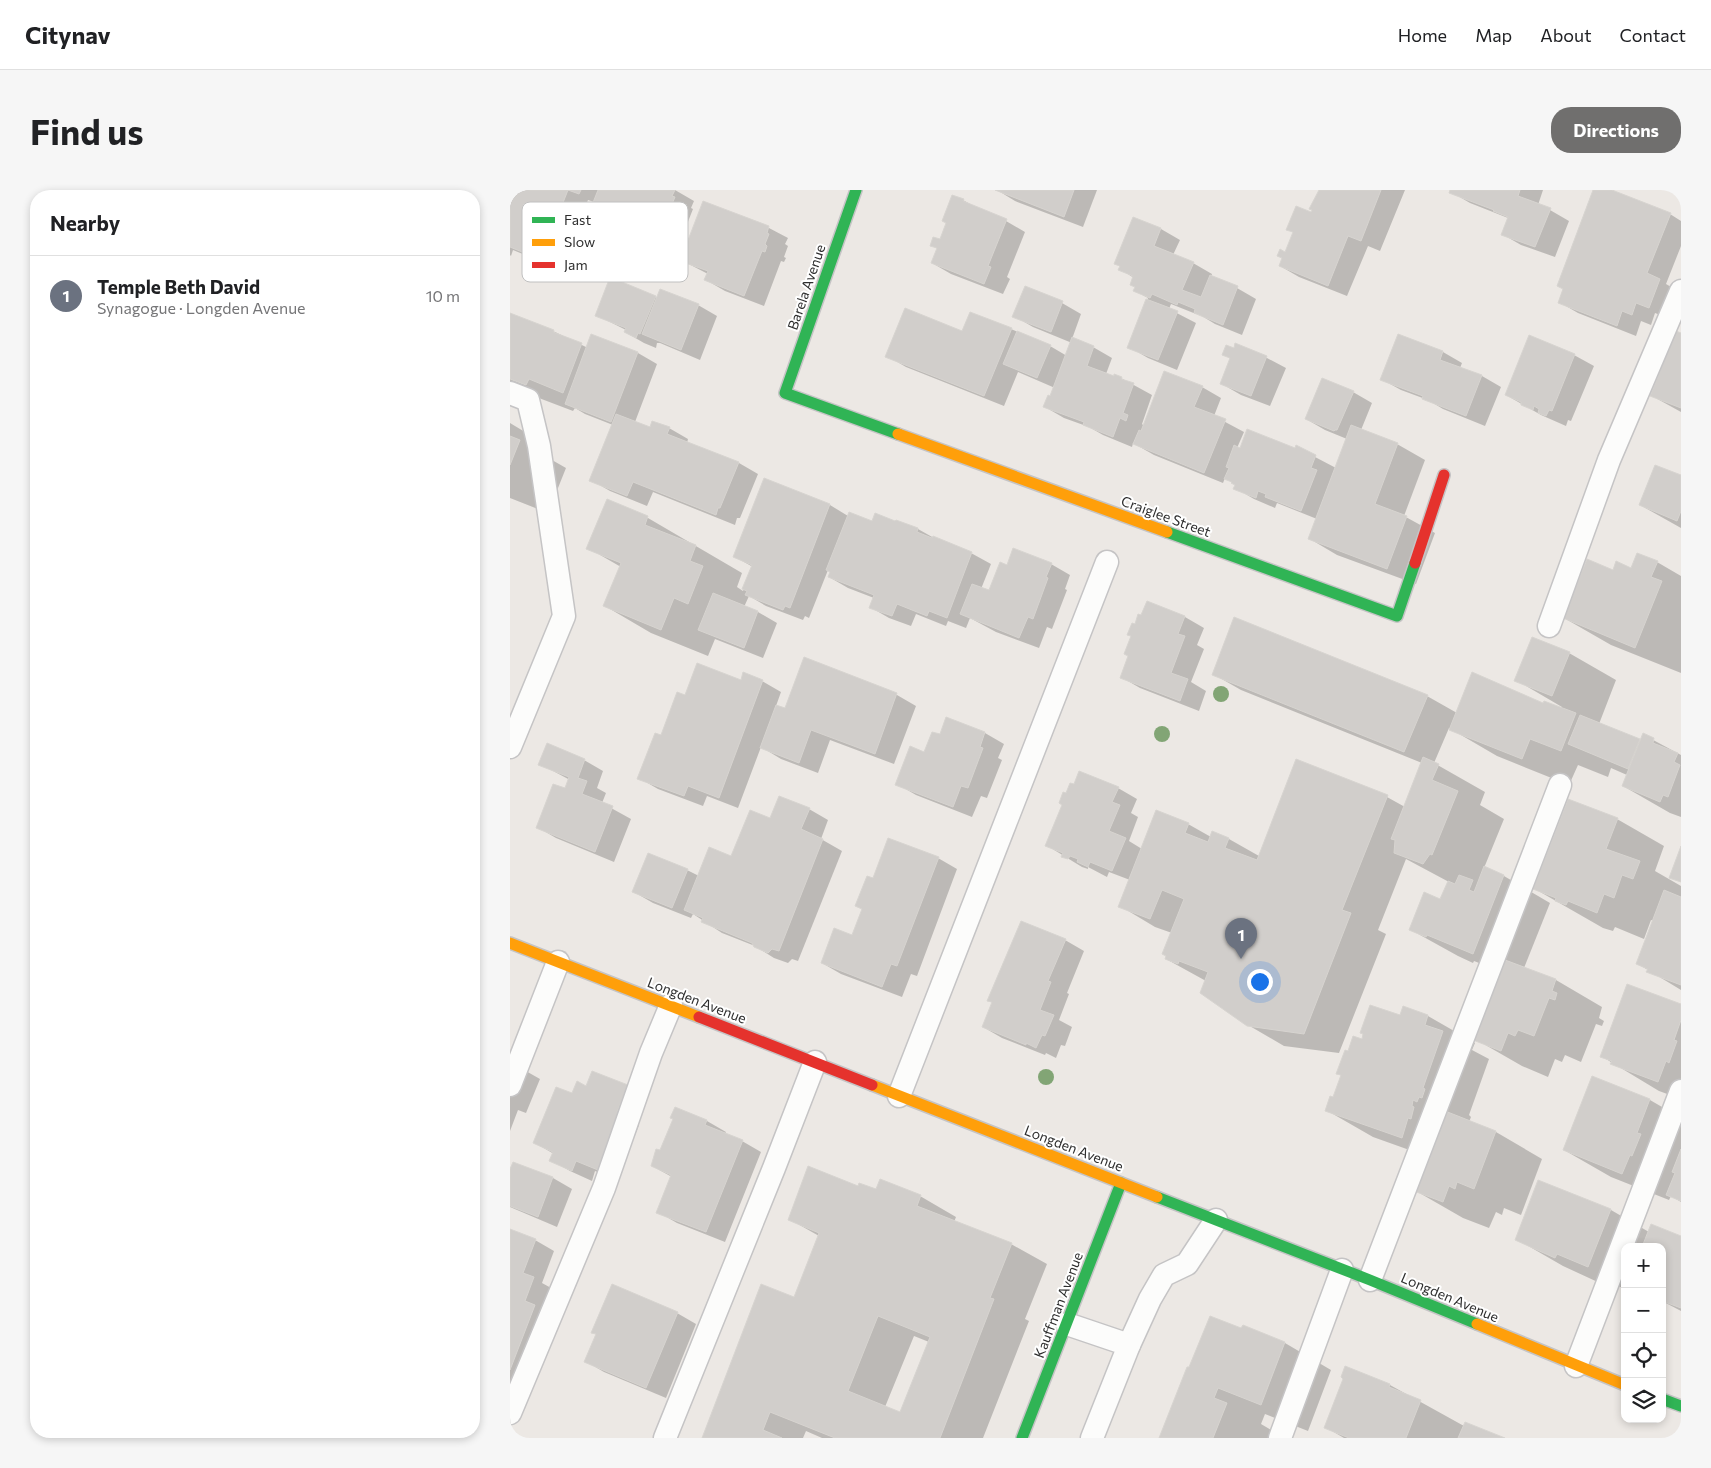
<!DOCTYPE html>
<html lang="en">
<head>
<meta charset="utf-8">
<style>
  body { margin:0; font-family:Commissioner,sans-serif; background:#f6f6f6; color:#202124 }
  .controls { position:absolute; right:15px; bottom:15px; display:grid; overflow:hidden; border-radius:10px; box-shadow:0 2px 8px #0003 }
  .controls button { width:45px; height:45px; display:grid; place-items:center; padding:0; border:0; border-bottom:1px solid #e0e0e0; background:#fff; color:#202124; font:25px sans-serif }
  .you { position:absolute; left:749px; top:791px; width:18px; height:18px; margin:-12px; border:4px solid #fff; border-radius:50%; background:#1a73e8; box-shadow:0 0 0 8px #1a73e833 }
  .badge { display:grid; place-items:center; width:32px; height:32px; border-radius:50%; background:#706f6e; color:#fff; font-size:16px; font-weight:700 }
  .pin { position:absolute; translate:-50% -41px; filter:drop-shadow(0 1px 2px #0008) }
  .pin::after { content:''; position:absolute; top:26px; width:18px; height:15px; background:inherit; clip-path:polygon(0 0,100% 0,50% 100%) }
  .list { margin:0; padding:0; list-style:none }
  h2 { display:flex; justify-content:space-between; align-items:center; height:65px; margin:0; padding:0 20px; font-size:21px }
  h2 small { font-size:16px; font-weight:400; color:#757577 }
  .list li { display:grid; grid-template-columns:32px 1fr auto; gap:15px; align-items:center; box-sizing:border-box; height:80px; padding:0 20px; border-top:1px solid #e0e0e0 }
  .list b { display:block; font-size:19px; white-space:nowrap }
  .list p { margin:0; font-size:16px; white-space:nowrap; color:#757577 }
  .list em { font-size:16px; font-style:normal; color:#757577 }
  .icon { flex:none; width:28px; height:28px; fill:none; stroke:currentColor; stroke-width:2; stroke-linecap:round; stroke-linejoin:round }
  .map { position:relative; flex:none; width:1171px; height:1248px; overflow:hidden; border-radius:20px }
  header { display:flex; align-items:center; gap:30px; box-sizing:border-box; height:70px; padding:0 25px; background:#fff; border-bottom:1px solid #e0e0e0 }
  header strong { font-size:24px }
  nav { display:flex; gap:28px; margin-inline-start:auto; font-size:18px }
  .intro { display:flex; align-items:center; justify-content:space-between; box-sizing:border-box; height:120px; padding:0 30px }
  h1 { margin:0; font-size:35px }
  .button { padding:12px 22px; border-radius:20px; background:#706f6e; color:#fff; font-size:18px; font-weight:700 }
  main { display:flex; gap:30px; padding:0 30px }
  aside { flex:1; background:#fff; border-radius:20px; box-shadow:0 2px 8px #0003 }
  .map>svg:first-child { display:block }
</style>
</head>
<body>
<header>
<strong>Citynav</strong>
<nav><a>Home</a><a>Map</a><a>About</a><a>Contact</a></nav>
</header>
<div class="intro"><h1>Find us</h1><a class="button">Directions</a></div>
<main>
<aside>
<h2>Nearby<small></small></h2>
<ul class="list">
<li><span class="badge" style="background:#6b7280">1</span><div><b>Temple Beth David</b><p>Synagogue · Longden Avenue</p></div><em>10 m</em></li>
</ul>
</aside>
<div class="map">
<svg width="1171" height="1248" viewBox="0 0 1171 1248">
  <rect width="100%" height="100%" fill="#ece8e4"/>
  <g fill="#0003" fill-rule="evenodd">
    <path d="M0 0H165L184 11 181 18 183 19 163 70 149 65 139 91 133 88 132 91 104 77 101 79 91 75 72 64 71 60 66 58 56 82 3 60 1 66 0 65ZM78 10 84 12 69 52 62 49Z"/>
    <polygon points="487,0 587,0 573,37 505,11"/>
    <polygon points="811,0 895,0 870,61 858,56 837,106 789,87 770,76 784,43 778,39 802,24"/>
    <polygon points="942,0 1033,0 1028,15 1040,20 1059,31 1045,67 1011,55 992,44 998,28 960,13 941,2"/>
    <polygon points="1084,0 1098,0 1160,24 1171,31 1171,56 1156,94 1168,101 1158,128 1145,123 1141,135 1131,131 1126,146 1068,123 1049,112"/>
    <polygon points="453,10 470,20 496,31 515,42 497,87 500,89 493,104 441,84 422,73 428,59 421,55 431,51"/>
    <polygon points="194,12 259,38 278,48 275,54 278,56 274,67 276,68 274,72 271,71 254,116 215,101 196,90 198,84 171,70"/>
    <polygon points="624,28 651,39 670,50 663,65 683,73 702,84 701,87 727,98 746,109 732,145 705,134 687,123 686,124 661,114 659,119 686,133 667,180 638,168 619,157 638,108 625,101 626,97 624,88 610,79 611,77 606,74"/>
    <polygon points="145,107 188,115 207,126 190,170 150,153 147,153 146,158 134,153 115,142 116,140 86,125"/>
    <polygon points="552,113 571,124 562,149 583,157 602,168 596,184 611,188 642,205 632,234 634,236 692,197 711,208 704,226 734,242 727,258 730,259 786,259 786,257 826,278 837,249 815,240 796,229 843,202 862,213 851,240 887,254 915,270 894,326 925,343 906,394 827,365 800,349 807,329 767,313 765,318 744,309 725,298 726,295 715,288 713,293 644,265 623,253 622,257 593,245 579,237 554,228 535,217 545,198 508,182 494,216 396,177 377,166 453,142 501,139 540,156 557,166 562,153 523,137 504,126"/>
    <polygon points="0,124 43,141 78,158 82,146 128,163 147,174 125,232 141,239 159,238 178,249 177,253 229,273 248,284 230,328 227,328 225,335 143,302 137,316 100,301 81,290 103,235 75,224 65,218 63,221 0,197"/>
    <polygon points="1171,144 1171,222 1142,206"/>
    <polygon points="726,155 757,168 776,178 760,216 731,205 712,194 722,169 713,164 725,160"/>
    <polygon points="933,162 952,173 950,178 972,186 991,197 975,236 933,219 918,210 891,200 871,189"/>
    <polygon points="1064,165 1084,176 1061,231 1058,230 1056,236 1031,225 996,205"/>
    <polygon points="0,233 25,248 21,258 56,278 38,323 0,308"/>
    <polygon points="1171,286 1171,338 1130,315"/>
    <polygon points="255,290 320,315 338,326 363,332 408,339 424,348 461,363 481,374 471,399 479,402 498,377 541,374 560,385 555,399 557,400 542,439 537,437 529,458 486,442 460,428 456,438 438,431 436,436 406,424 401,436 379,428 360,417 364,408 338,398 319,387 321,382 318,380 299,428 295,426 293,430 256,416 239,406 234,417 248,422 267,433 253,468 205,449 198,466 141,443 95,416 111,377 78,358 97,311 138,328 232,383 227,397 233,401 243,377 225,367"/>
    <polygon points="1147,372 1171,386 1171,483 1101,455 1054,428 1104,382 1122,379"/>
    <polygon points="637,413 675,427 694,438 687,455 694,459 681,492 696,501 689,521 630,498 611,487 620,466 625,435 632,427"/>
    <polygon points="1059,463 1106,490 1089,534 1131,551 1134,545 1171,565 1171,627 1160,623 1113,596 1117,585 1101,578 1098,587 1068,575 1059,595 987,566 939,538 924,573 975,602 970,615 994,629 974,678 994,686 1040,713 1014,778 1046,790 1092,817 1089,828 1094,831 1092,836 1086,834 1071,872 1055,865 1052,872 1045,869 1038,887 1012,876 965,849 992,782 964,771 963,773 948,766 901,740 931,710 939,692 896,669 868,740 876,744 829,863 774,856 738,835 696,791 656,769 662,743 645,737 610,716 620,690 599,682 597,687 578,677 578,679 572,677 536,655 608,598 627,609 621,623 628,627 619,651 632,659 678,634 701,647 703,643 719,649 749,666 877,607 895,617 912,573 731,500 703,484 917,506 947,523 1034,515 1051,518 1052,517 1006,490"/>
    <polygon points="294,469 387,505 406,516 384,574 320,550 308,583 271,569 251,557 228,618 197,606 193,616 148,599 129,588 176,506 232,491 252,491 271,502 266,516 275,520"/>
    <polygon points="437,528 475,543 494,554 488,568 492,570 477,608 471,606 462,627 406,605 387,594 430,546"/>
    <polygon points="74,570 93,581 87,598 96,603 92,613 121,629 104,672 46,648 27,637 55,600 60,590 30,574"/>
    <polygon points="299,619 318,630 311,649 332,661 288,771 282,769 278,773 264,768 245,756 212,743 183,724 181,728 143,713 124,702 177,680 189,686 222,667 261,629"/>
    <polygon points="1107,629 1154,656 1145,681 1171,696 1171,800 1128,774 1144,731 1141,730 1134,749 1105,737 1103,741 1093,738 1025,699"/>
    <polygon points="428,668 447,679 407,786 401,784 392,807 331,784 312,773 343,747 364,690"/>
    <polygon points="555,750 574,761 557,803 559,804 549,830 562,837 555,856 551,855 546,868 536,863 535,865 492,848 473,837 483,813 478,810"/>
    <polygon points="1171,815 1171,909 1149,901 1091,866"/>
    <polygon points="894,817 918,826 965,853 962,860 979,869 959,925 961,927 959,932 986,942 1032,969 1011,1025 994,1018 992,1025 986,1022 979,1038 953,1028 906,1001 919,967 863,947 816,920 824,909 832,886 827,883 839,862 853,851 890,827"/>
    <polygon points="0,872 30,889 16,923 8,920 0,941"/>
    <polygon points="1083,888 1140,910 1171,928 1171,1012 1161,1006 1159,1010 1101,987 1054,960"/>
    <polygon points="117,896 136,907 126,933 129,935 107,990 85,981 82,991 60,981 41,970 44,964 25,953 77,897"/>
    <polygon points="165,919 197,931 216,942 215,944 232,951 251,962 215,1052 167,1033 148,1022 162,987 142,976 151,962 164,929"/>
    <polygon points="4,973 43,988 62,999 47,1037 0,1017 0,982"/>
    <polygon points="1029,992 1101,1020 1139,1042 1171,1048 1171,1121 1152,1111 1152,1057 1115,1057 1115,1099 1094,1090 1092,1094 1053,1076 1006,1049"/>
    <path d="M349 997 410 1006 446 1027 444 1032 501 1054 537 1074 515 1129 519 1131 473 1248H312L296 1241 293 1248H193L252 1095 285 1109 309 1046 279 1029ZM404 1146 419 1152 390 1224 375 1217Z"/>
    <polygon points="0,1040 25,1050 44,1061 32,1093 43,1099 0,1207"/>
    <polygon points="167,1123 186,1134 156,1208 94,1182 75,1171"/>
    <polygon points="734,1136 775,1153 821,1180 798,1241 755,1224 751,1234 763,1241 760,1248 651,1248 678,1178 732,1140"/>
    <polygon points="836,1177 880,1195 954,1236 955,1234 992,1248 834,1248 815,1237 834,1188"/>
  </g>
  <g fill="#d1cecb" stroke="#d7d4d0" fill-rule="evenodd">
    <polygon points="0,0 71,0 69,4 58,0 43,38 49,40 37,72 0,57"/>
    <polygon points="88,0 165,0 162,6 165,7 143,60 130,55 120,81 113,78 112,81 96,74 98,72 84,67 81,69 71,65 69,60 65,58"/>
    <polygon points="485,0 564,0 554,27"/>
    <polygon points="809,0 871,0 851,51 838,46 818,96 769,76 772,68 767,66 770,59 775,62 783,42 776,40 786,16 801,22 802,20 799,19"/>
    <polygon points="940,0 1010,0 1008,6 1041,18 1025,57 991,45 998,27 983,21 984,20 939,3"/>
    <polygon points="1083,0 1102,0 1161,23 1137,83 1150,89 1139,118 1126,113 1122,125 1112,121 1107,136 1048,113 1053,99 1047,96"/>
    <polygon points="442,5 454,9 453,11 497,29 478,76 481,77 474,94 421,73 427,58 420,56 423,47 430,49 436,33 432,31"/>
    <polygon points="193,11 259,36 257,43 259,44 255,54 257,56 255,62 252,61 234,106 194,90 198,81 170,71"/>
    <polygon points="623,27 651,38 644,56 684,72 672,100 691,107 700,85 728,96 713,135 684,123 685,119 668,112 667,115 642,104 640,108 623,101 625,97 620,95 623,86 608,80 610,76 604,74"/>
    <polygon points="100,87 146,106 130,144 128,143 126,148 114,142 116,138 85,126"/>
    <polygon points="515,96 553,111 541,142 502,127"/>
    <polygon points="150,99 189,114 171,160 132,144"/>
    <polygon points="636,109 668,121 648,170 617,158"/>
    <polygon points="395,118 452,141 460,122 502,138 474,206 375,167"/>
    <polygon points="0,123 44,140 43,142 72,153 53,203 19,189 16,195 0,189"/>
    <polygon points="507,141 541,155 527,188 493,174"/>
    <polygon points="1166,141 1171,143 1171,218 1140,206"/>
    <polygon points="81,144 128,162 101,232 55,214"/>
    <polygon points="888,144 933,161 930,170 972,185 956,226 912,209 913,206 870,190"/>
    <polygon points="1019,145 1065,164 1042,221 1039,220 1036,226 1028,223 1029,219 1024,216 1023,220 1011,215 1011,212 995,205"/>
    <polygon points="562,147 584,156 577,176 604,186 604,184 612,187 611,189 624,193 613,223 618,225 616,231 610,228 603,247 573,235 574,232 533,217 538,205 540,206"/>
    <polygon points="725,153 757,166 741,206 710,194 720,168 712,165 716,155 724,158"/>
    <polygon points="654,181 693,196 684,217 716,229 694,283 623,254 629,240 631,241"/>
    <polygon points="812,188 844,201 827,240 825,240 824,241 795,229"/>
    <polygon points="106,224 140,237 142,231 160,237 157,244 229,272 210,318 208,318 206,325 123,292 117,306 79,291"/>
    <polygon points="841,235 888,253 865,314 897,326 877,379 798,349"/>
    <polygon points="737,239 785,258 786,255 806,265 801,278 807,280 791,321 755,307 756,304 748,301 746,308 723,299 725,295 721,293 722,292 714,289 719,278 716,277 724,255 730,258"/>
    <polygon points="0,246 10,250 0,275"/>
    <polygon points="1145,275 1171,285 1171,321 1167,331 1129,315"/>
    <polygon points="254,288 320,314 280,418 275,416 273,420 235,405 237,401 232,399 242,375 223,367"/>
    <polygon points="97,309 138,326 135,335 186,355 180,371 193,376 178,414 164,408 151,440 93,416 111,373 76,359"/>
    <polygon points="339,322 362,331 365,323 385,331 386,330 408,338 407,342 422,348 423,346 462,362 437,428 419,421 417,426 387,414 382,426 359,418 364,405 318,387 320,382 316,380"/>
    <polygon points="503,358 542,373 536,387 538,388 523,429 518,427 509,448 450,424 462,394 479,400 490,372 497,375"/>
    <polygon points="1127,363 1148,371 1141,387 1152,391 1125,458 1053,428 1077,369 1103,380 1106,371 1121,378"/>
    <polygon points="203,403 248,421 234,458 188,440"/>
    <polygon points="637,411 675,426 668,444 675,446 661,483 678,489 670,511 610,488 618,466 614,464 621,446 617,445 622,433 625,434 628,424 631,425"/>
    <polygon points="724,427 918,505 894,562 702,485"/>
    <polygon points="1022,447 1060,462 1042,506 1004,491"/>
    <polygon points="294,467 387,503 365,564 301,540 289,573 250,558 266,515 275,518"/>
    <polygon points="187,473 231,490 233,482 253,490 209,608 178,596 174,606 127,589 145,543 151,545 167,502 175,505"/>
    <polygon points="962,482 1033,513 1034,511 1066,523 1051,561 1020,549 1012,569 939,540"/>
    <polygon points="1070,525 1130,549 1118,579 1058,554"/>
    <polygon points="436,527 475,542 470,557 473,558 458,598 451,596 443,617 385,595 400,556 414,562 422,542 430,544"/>
    <polygon points="1133,543 1144,548 1143,553 1168,563 1164,572 1170,575 1158,607 1153,605 1150,612 1112,596"/>
    <polygon points="37,553 75,569 68,588 77,591 72,604 103,616 85,662 26,638 43,594 55,598 59,587 28,575"/>
    <polygon points="913,567 929,574 922,590 948,601 922,665 920,664 913,674 884,663 885,650 881,649"/>
    <polygon points="786,569 878,605 832,720 841,723 794,844 737,836 690,803 698,782 669,771 668,774 655,769 656,766 652,764 674,709 652,700 640,729 608,717 646,620 679,633 675,643 698,652 702,641 719,648 715,658 747,670"/>
    <polygon points="569,581 609,597 602,612 610,615 599,641 616,648 602,681 580,672 578,677 567,672 568,669 560,666 558,669 551,667 553,663 535,656 552,615 549,613 553,602 556,603 560,593 564,594"/>
    <polygon points="269,606 300,618 291,639 313,649 269,761 262,759 258,763 244,757 242,753 191,732 193,728 174,720 199,657 221,666 240,620 260,628"/>
    <polygon points="1058,609 1108,628 1096,659 1130,671 1123,689 1112,685 1104,708 1094,704 1087,723 1058,711 1056,715 1045,711 1046,708 1023,699"/>
    <polygon points="378,648 429,667 387,776 381,774 372,797 311,773 324,738 342,745 352,719 345,716 357,686 363,688"/>
    <polygon points="1171,656 1171,692 1159,688"/>
    <polygon points="138,663 178,679 162,718 122,702"/>
    <polygon points="974,676 994,685 963,764 917,745 916,747 899,740 914,702 930,709 938,691 945,694 949,685 963,690 959,700 964,702"/>
    <polygon points="1154,700 1171,707 1171,795 1136,782 1138,779 1126,774"/>
    <polygon points="511,731 556,749 538,791 541,792 530,820 544,825 535,846 532,845 526,858 516,853 516,855 472,837 482,812 477,811"/>
    <polygon points="995,770 1046,789 1042,801 1047,803 1045,810 1039,808 1024,846 1008,840 1005,846 998,843 991,861 963,850"/>
    <polygon points="1117,794 1171,814 1171,830 1164,850 1167,851 1159,873 1156,871 1148,892 1100,874 1102,871 1090,867"/>
    <polygon points="860,815 890,825 893,816 918,825 915,835 933,841 913,898 915,899 912,908 909,907 907,912 903,910 902,916 904,917 901,929 898,928 892,948 815,921 820,906 823,907 831,885 826,884 835,860 838,861 843,846 852,849 853,844 850,843"/>
    <polygon points="82,881 118,895 107,922 110,923 88,980 66,971 62,981 39,971 43,962 23,953 46,897 62,903 67,891 76,896"/>
    <polygon points="1082,886 1140,909 1127,943 1131,944 1122,966 1120,965 1112,984 1053,960"/>
    <polygon points="165,917 197,930 195,935 233,950 196,1042 146,1023 161,985 141,976 146,959 150,960 163,929 160,928"/>
    <polygon points="935,921 986,941 964,999 947,992 945,999 939,996 933,1012 904,1001"/>
    <polygon points="1171,959 1171,1011 1156,1005 1165,983 1162,982"/>
    <polygon points="3,972 43,987 28,1027 0,1016 0,979"/>
    <path d="M298 976 348 996 349 993 366 999 370 989 411 1005 407 1016 502 1053 480 1108 484 1109 430 1248H325L260 1222 253 1240 272 1248H192L251 1094 284 1107 309 1043 278 1030ZM368 1126 420 1147 390 1222 338 1201Z"/>
    <polygon points="1028,990 1101,1019 1078,1077 1047,1064 1045,1068 1005,1050"/>
    <polygon points="1141,1034 1171,1046 1171,1118 1152,1111 1152,1057 1132,1057"/>
    <polygon points="0,1039 26,1049 13,1083 24,1087 15,1111 25,1115 0,1180"/>
    <polygon points="102,1094 168,1122 136,1198 74,1172 86,1144 81,1143"/>
    <polygon points="700,1126 731,1138 733,1135 775,1152 751,1215 708,1198 704,1208 717,1213 703,1248 649,1248 677,1177 679,1177"/>
    <polygon points="835,1176 880,1194 879,1197 911,1210 896,1248 839,1248 814,1238 833,1189 831,1187"/>
    <polygon points="955,1232 995,1248 948,1248"/>
  </g>
  <g fill="none" stroke-linecap="round" stroke-linejoin="round">
    <g stroke="#c5c4c5" stroke-width="25">
      <g id="lane">
        <polyline points="0,203 18,210 29,256 54,426 0,557"/>
        <polyline points="1039,436 1099,270 1171,101"/>
        <polyline points="0,895 48,772"/>
        <polyline points="389,906 597,372"/>
        <polyline points="860,1090 1050,595"/>
        <polyline points="557,1134 619,1155 582,1248"/>
        <polyline points="619,1155 640,1109 654,1085 677,1074 706,1030"/>
        <polyline points="1066,1176 1171,901"/>
        <polyline points="0,1223 94,998 141,863 161,815"/>
        <polyline points="155,1248 264,978 305,872"/>
        <polyline points="770,1248 832,1080"/>
      </g>
    </g>
    <g stroke="#c5c4c5" stroke-width="14">
      <g id="fast">
        <polyline points="346,0 275,203 388,244"/>
        <polyline points="657,342 887,426 905,373"/>
        <polyline points="647,1007 860,1090 967,1134"/>
        <polyline points="1152,1209 1171,1216"/>
        <polyline points="512,1248 611,993"/>
      </g>
    </g>
    <g stroke="#c5c4c5" stroke-width="14">
      <g id="slow">
        <polyline points="388,244 657,342"/>
        <polyline points="0,753 189,827"/>
        <polyline points="362,895 647,1007"/>
        <polyline points="967,1134 1115,1195"/>
      </g>
    </g>
    <g stroke="#c5c4c5" stroke-width="14">
      <g id="jam">
        <polyline points="905,373 934,285"/>
        <polyline points="189,827 362,895"/>
      </g>
    </g>
    <use href="#lane" stroke="#fcfcfb" stroke-width="22"/>
    <use href="#fast" stroke="#30b455" stroke-width="11"/>
    <use href="#slow" stroke="#ff9f0a" stroke-width="11"/>
    <use href="#jam" stroke="#e5322d" stroke-width="11"/>
  </g>
  <g fill="#82a575">
    <circle cx="711" cy="504" r="8"/>
    <circle cx="652" cy="544" r="8"/>
    <circle cx="536" cy="887" r="8"/>
  </g>
  <g text-anchor="middle" dominant-baseline="central" stroke-width="4" stroke-linejoin="round" paint-order="stroke">
    <g font-size="14" fill="#2e2e2e" stroke="#fff">
      <text transform="translate(296 97) rotate(-71)">Barela Avenue</text>
      <text transform="translate(656 326) rotate(20)">Craiglee Street</text>
      <text transform="translate(187 810) rotate(21)">Longden Avenue</text>
      <text transform="translate(564 958) rotate(21)">Longden Avenue</text>
      <text transform="translate(940 1107) rotate(23)">Longden Avenue</text>
      <text transform="translate(548 1115) rotate(-69)">Kauffman Avenue</text>
    </g>
  </g>
  <rect x="12" y="12" width="166" height="80" rx="8" fill="#fff" stroke="#c0c0c0" stroke-width="1"/>
  <rect x="22" y="27" width="23" height="6" fill="#30b455"/>
  <rect x="22" y="49" width="23" height="7" fill="#ff9f0a"/>
  <rect x="22" y="72" width="23" height="6" fill="#e5322d"/>
  <g font-size="14" fill="#2e2e2e">
    <text x="54" y="35">Fast</text>
    <text x="54" y="57">Slow</text>
    <text x="54" y="80">Jam</text>
  </g>
</svg>
<div class="controls">
<button>+</button>
<button>−</button>
<button><svg class="icon" aria-label="locate" viewBox="0 0 24 24"><circle cx="12" cy="12" r="6"/><path d="M12 2v4M12 18v4M2 12h4M18 12h4"/></svg></button>
<button><svg class="icon" aria-label="layers" viewBox="0 0 24 24"><path d="M12 4l9 5-9 5-9-5zM3 14l9 5 9-5"/></svg></button>
</div>
<div class="you"></div>
<div class="pin badge" style="left:731px;top:769px;background:#6b7280">1</div>
</div>
</main>
</body>
</html>
